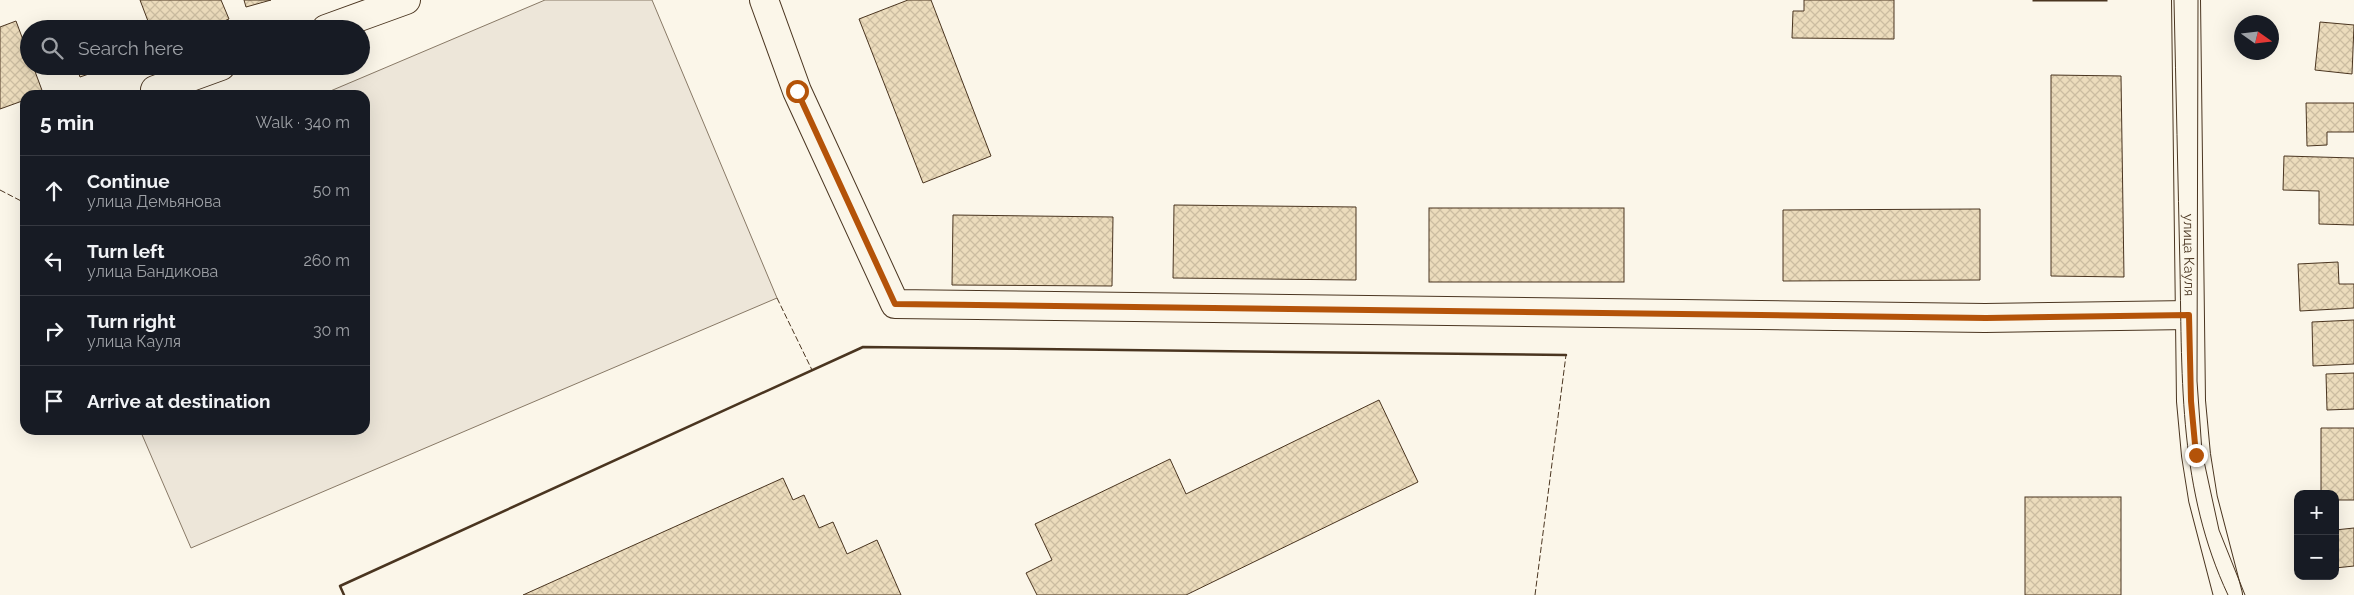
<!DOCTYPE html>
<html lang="en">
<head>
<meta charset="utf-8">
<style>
  body { margin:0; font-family:Raleway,sans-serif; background:#242831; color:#f1f3f6 }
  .controls { position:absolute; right:15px; bottom:15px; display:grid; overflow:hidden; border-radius:10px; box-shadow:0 5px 20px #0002 }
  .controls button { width:45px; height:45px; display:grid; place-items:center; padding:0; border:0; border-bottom:1px solid #363941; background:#171b24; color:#f1f3f6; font:25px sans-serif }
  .compass { position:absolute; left:2234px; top:15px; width:45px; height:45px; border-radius:50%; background:#171b24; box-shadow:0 5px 20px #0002; rotate:104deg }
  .stop { position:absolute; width:15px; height:15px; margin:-11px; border:4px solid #b45309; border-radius:50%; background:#fff }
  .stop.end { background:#b45309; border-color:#fff; box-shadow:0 1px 5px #0008 }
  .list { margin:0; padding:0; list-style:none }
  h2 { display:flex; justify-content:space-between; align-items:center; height:65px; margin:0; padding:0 20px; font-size:21px }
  h2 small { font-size:16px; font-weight:400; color:#9ea1a6 }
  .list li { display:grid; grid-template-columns:32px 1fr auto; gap:15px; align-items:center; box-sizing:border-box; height:70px; padding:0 20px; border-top:1px solid #363941 }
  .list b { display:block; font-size:19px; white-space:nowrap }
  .list p { margin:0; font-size:16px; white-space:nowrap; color:#9ea1a6 }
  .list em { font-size:16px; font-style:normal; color:#9ea1a6 }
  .icon { flex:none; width:28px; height:28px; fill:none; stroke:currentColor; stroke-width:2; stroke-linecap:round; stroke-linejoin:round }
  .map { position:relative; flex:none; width:2354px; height:595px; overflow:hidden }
  .search { position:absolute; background:#171b24; box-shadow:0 5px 20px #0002; left:20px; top:20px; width:350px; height:55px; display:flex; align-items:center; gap:12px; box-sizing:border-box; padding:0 18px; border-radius:28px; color:#9ea1a6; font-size:19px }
  .panel { position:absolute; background:#171b24; box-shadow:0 5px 20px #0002; left:20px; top:90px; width:350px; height:345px; border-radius:15px }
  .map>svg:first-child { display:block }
</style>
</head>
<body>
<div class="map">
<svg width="2354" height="595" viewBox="0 0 2354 595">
  <defs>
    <pattern id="building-cross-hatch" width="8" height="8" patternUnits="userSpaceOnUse" patternTransform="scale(1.25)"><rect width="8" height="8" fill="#ecdcbc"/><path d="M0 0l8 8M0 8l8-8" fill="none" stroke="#ccbda1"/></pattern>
  </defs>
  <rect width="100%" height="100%" fill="#fbf6e9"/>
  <polygon fill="#ede6d9" stroke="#887966" points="545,0 652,0 777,298 191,548 140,430 365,430 365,95 321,95"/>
  <g fill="url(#building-cross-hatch)" stroke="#4a3520">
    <polygon points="140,0 221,0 229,19 205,29 151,29"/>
    <polygon points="244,0 271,0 246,7"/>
    <polygon points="908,0 931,0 991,156 923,183 859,19"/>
    <polygon points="1804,0 1894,0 1894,39 1792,38 1793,11 1804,11"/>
    <rect x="2033" y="0" width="74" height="1"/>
    <polygon points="16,21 29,56 29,66 33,66 43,93 25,95 25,100 0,109 0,27"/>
    <polygon points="2320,22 2354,25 2352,74 2315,70"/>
    <polygon points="76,66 112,66 80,77"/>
    <polygon points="2051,75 2121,76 2124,277 2051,276"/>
    <polygon points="2306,103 2354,103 2354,132 2327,132 2327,145 2307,146"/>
    <polygon points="2284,156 2354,158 2354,225 2319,224 2319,191 2283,190"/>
    <polygon points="1174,205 1356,207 1356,280 1173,278"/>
    <rect x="1429" y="208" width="195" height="74"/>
    <polygon points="1980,209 1980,280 1783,281 1783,210"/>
    <polygon points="953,215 1113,217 1112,286 952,285"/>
    <polygon points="2338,262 2339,284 2354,284 2354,308 2300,311 2298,264"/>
    <polygon points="2354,320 2354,364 2313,366 2312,322"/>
    <polygon points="2354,373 2354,409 2327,410 2326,374"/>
    <polygon points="1379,400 1418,482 1186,595 1037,595 1026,573 1052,560 1035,524 1170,459 1186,494"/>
    <polygon points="2321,428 2354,428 2354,500 2335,500 2335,494 2321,494"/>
    <polygon points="783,478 793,500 804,495 819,528 833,522 847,554 877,540 901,595 523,595"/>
    <rect x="2025" y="497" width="96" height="98"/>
    <polygon points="2354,528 2354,566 2335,568 2335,530"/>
  </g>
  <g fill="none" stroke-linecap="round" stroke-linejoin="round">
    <g stroke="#4a3520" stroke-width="30">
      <g id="minor">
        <polyline points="764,0 797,91 895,304 1985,318 2189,315"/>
        <path id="s1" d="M2186 0 2191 401 2196 455 2203 499 2228 595"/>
        <polyline points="326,29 406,0"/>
        <polyline points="155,90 221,66"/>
      </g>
    </g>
    <use href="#minor" stroke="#fbf6e9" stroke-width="28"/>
    <g stroke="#4a3520" stroke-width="1">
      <path d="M2174 0C2176 90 2178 179 2180 269 2182 381 2179 491 2228 595"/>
      <polyline points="2198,0 2197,381 2202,452 2219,530 2245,595"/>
    </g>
    <g stroke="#4a3520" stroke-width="1" stroke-dasharray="6 2.5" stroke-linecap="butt">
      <polyline points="0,190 25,203"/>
      <polyline points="777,298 812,370"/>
      <polyline points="1535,595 1566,355"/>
    </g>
    <polyline stroke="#4a3520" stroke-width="2.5" points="344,595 340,586 863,347 1566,355"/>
  </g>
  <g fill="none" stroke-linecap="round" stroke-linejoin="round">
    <polyline stroke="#b45309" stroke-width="6" points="797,91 895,304 1986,318 2189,315 2191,401 2196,455"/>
  </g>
  <g text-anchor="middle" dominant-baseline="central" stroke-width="4" stroke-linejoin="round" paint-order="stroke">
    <g font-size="14" fill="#4a3520" stroke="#fbf6e9">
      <text stroke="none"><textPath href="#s1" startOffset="255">улица Кауля</textPath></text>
    </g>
  </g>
</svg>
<div class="controls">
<button>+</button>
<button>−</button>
</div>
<svg class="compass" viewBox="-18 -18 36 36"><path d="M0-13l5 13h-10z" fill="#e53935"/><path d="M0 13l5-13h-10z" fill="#9ea1a6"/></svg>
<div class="stop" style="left:797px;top:91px"></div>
<div class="stop end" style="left:2196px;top:455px"></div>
<div class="search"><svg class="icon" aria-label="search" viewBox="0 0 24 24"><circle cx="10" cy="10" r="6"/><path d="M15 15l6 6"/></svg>Search here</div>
<section class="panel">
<h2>5 min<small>Walk · 340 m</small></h2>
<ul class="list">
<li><svg class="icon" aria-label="ahead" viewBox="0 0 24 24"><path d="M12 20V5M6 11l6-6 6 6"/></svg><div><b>Continue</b><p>улица Демьянова</p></div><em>50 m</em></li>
<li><svg class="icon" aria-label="left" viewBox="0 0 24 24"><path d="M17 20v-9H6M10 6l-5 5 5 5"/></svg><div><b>Turn left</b><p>улица Бандикова</p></div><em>260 m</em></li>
<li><svg class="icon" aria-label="right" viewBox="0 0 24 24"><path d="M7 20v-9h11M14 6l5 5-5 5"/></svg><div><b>Turn right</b><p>улица Кауля</p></div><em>30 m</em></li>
<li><svg class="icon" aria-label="arrive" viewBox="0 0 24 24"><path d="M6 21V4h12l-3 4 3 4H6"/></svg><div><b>Arrive at destination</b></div></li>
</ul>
</section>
</div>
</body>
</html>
